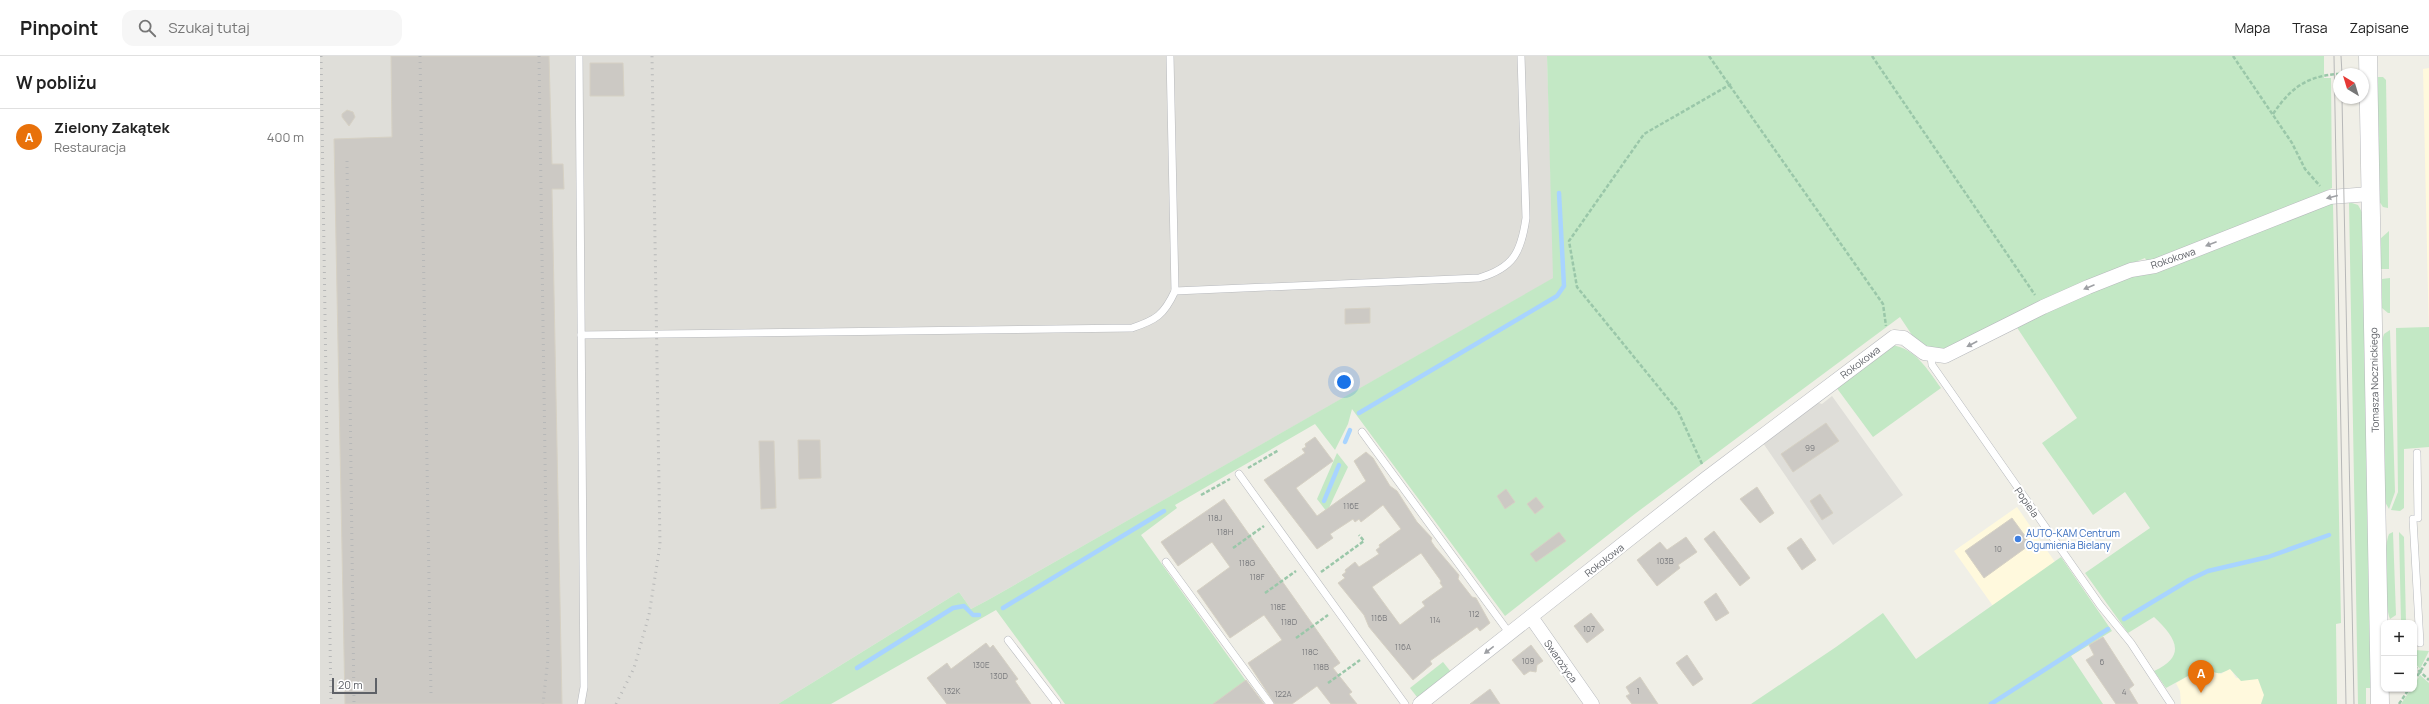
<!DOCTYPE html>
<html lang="pl">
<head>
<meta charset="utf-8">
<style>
  body { margin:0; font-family:Manrope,sans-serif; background:#f6f6f6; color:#222 }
  .controls { position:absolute; right:12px; bottom:12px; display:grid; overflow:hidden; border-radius:8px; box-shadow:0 1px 3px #0004 }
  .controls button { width:36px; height:36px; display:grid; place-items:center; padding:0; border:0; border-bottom:1px solid #e0e0e0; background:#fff; color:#222; font:20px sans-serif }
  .compass { position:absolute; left:2013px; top:12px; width:36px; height:36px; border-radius:50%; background:#fff; box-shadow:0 1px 3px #0004; rotate:322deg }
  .scale { position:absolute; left:12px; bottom:10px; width:45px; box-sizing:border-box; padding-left:4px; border:2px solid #5e6167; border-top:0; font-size:11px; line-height:14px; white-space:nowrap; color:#5e6167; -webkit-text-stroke:3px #fff; paint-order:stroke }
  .you { position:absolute; left:1024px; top:326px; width:14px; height:14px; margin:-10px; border:3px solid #fff; border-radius:50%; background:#1a73e8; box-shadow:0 0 0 6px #1a73e833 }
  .badge { display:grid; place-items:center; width:26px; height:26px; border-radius:50%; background:#7c3aed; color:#fff; font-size:13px; font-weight:700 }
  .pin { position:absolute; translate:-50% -33px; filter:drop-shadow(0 1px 2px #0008) }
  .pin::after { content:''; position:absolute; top:21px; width:14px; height:12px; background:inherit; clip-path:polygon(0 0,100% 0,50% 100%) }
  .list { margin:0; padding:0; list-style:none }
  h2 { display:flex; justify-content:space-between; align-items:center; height:52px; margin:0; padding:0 16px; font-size:17px }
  h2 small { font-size:13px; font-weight:400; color:#767676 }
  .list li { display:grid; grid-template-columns:26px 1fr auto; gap:12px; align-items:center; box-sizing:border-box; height:56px; padding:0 16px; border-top:1px solid #e0e0e0 }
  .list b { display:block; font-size:15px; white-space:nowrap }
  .list p { margin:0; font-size:13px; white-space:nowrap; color:#767676 }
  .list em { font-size:13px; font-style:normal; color:#767676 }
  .icon { flex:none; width:22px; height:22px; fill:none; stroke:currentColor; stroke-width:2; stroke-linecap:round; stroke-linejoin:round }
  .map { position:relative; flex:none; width:2109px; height:648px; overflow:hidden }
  header { display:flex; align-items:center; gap:24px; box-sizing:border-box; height:56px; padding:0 20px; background:#fff; border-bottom:1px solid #e0e0e0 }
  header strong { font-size:19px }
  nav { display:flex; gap:22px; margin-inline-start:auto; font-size:14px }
  .search { width:280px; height:36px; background:#f6f6f6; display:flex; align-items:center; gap:10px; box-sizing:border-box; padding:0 14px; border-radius:12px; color:#767676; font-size:15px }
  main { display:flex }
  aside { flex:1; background:#fff }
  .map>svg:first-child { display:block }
</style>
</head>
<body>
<header>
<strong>Pinpoint</strong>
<div class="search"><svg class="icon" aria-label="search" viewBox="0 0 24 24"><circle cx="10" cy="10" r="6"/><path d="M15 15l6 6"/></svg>Szukaj tutaj</div>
<nav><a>Mapa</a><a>Trasa</a><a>Zapisane</a></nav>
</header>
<main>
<aside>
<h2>W pobliżu<small></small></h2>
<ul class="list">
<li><span class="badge" style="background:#e8710a">A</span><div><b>Zielony Zakątek</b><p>Restauracja</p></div><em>400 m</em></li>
</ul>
</aside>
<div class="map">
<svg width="2109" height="648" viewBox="0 0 2109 648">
  <rect width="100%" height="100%" fill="#f0efe7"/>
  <g fill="#fff9dd">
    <polygon points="2109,12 2109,281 2103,13"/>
    <polygon points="1697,451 1735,506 1673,550 1634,495"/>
    <polygon points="1886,610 1901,618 1910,612 1916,622 1938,622 1944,639 1941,648 1861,648 1860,635 1856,627"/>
  </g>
  <g fill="#dfded9">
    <polygon points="0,0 1227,0 1234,222 668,544 651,553 639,536 458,648 0,648"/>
    <polygon points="1512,340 1583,439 1513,489 1443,387 1496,346 1502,348"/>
  </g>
  <g fill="#c3e8c5">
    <polygon points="1227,0 2004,0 2004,22 2011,22 2012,132 1958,157 1827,206 1825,202 1711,250 1622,294 1598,288 1580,261 1316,457 1185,560 1032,353 1028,368 1015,394 995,368 855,449 857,452 821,479 926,625 893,648 745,648 676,554 511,648 458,648 639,536 651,553 668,544 1233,222"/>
    <polygon points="2057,21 2063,21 2066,24 2068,152 2063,151 2059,145"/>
    <polygon points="2029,146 2038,149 2043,158 2051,632 2046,632 2046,648 2038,648"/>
    <path d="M2013 147 2021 567 2016 568 2017 648H1941L1944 639 1938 623 1921 625 1910 613C1899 619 1896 619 1886 610L1846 632 1834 615C1869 599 1854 580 1834 561L1808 577 1765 517 1830 472 1805 436 1773 459 1722 387 1757 362 1696 270 1822 213Z"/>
    <polygon points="2069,175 2069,213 2061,213 2060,183"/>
    <polygon points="2070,222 2070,257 2068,257 2062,252 2062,223"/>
    <polygon points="2109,271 2109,391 2084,393 2084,452 2080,455 2071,454 2078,436 2076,272"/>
    <polygon points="2070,274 2075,436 2069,453 2065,446 2062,284 2064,278"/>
    <path d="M1572 289C1596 293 1607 313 1621 332L1553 381 1516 331Z"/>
    <polygon points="1017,397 1028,411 1007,456 997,443"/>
    <path d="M2073 476 2076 559 2070 563C2064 549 2063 492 2069 478Z"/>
    <polygon points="2079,476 2084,481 2086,567 2081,567"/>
    <polygon points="1741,501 1792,575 1751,600 1783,648 1431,648 1516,591 1563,557 1596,603"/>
    <polygon points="2094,594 2109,595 2100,613 2094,606"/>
    <polygon points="1123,606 1131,616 1100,641 1097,641 1090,632"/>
    <polygon points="2100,619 2109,627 2109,648 2081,648 2091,633 2094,633 2094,629"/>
  </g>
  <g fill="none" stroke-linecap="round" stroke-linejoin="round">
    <g stroke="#a8d4ff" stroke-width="4.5">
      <polyline points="1039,357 1237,240 1244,230 1239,137"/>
      <polyline points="1025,386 1030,374"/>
      <polyline points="1004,445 1019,409"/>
      <polyline points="683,552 844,455"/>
      <polyline points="1804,563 1869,524 1888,515 1948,501 2009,479"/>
      <polyline points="537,612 633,552 644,550 653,559 659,559"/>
      <polyline points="1671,648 1788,573"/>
    </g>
  </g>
  <g fill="#ccc9c4" stroke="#d6d1c4" fill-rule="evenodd">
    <polygon points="71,0 229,0 232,108 243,108 244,133 232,133 242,648 25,648 14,83 72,81"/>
    <polygon points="270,7 303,7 304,40 270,40"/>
    <polygon points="27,54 33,56 35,61 29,70 22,61 22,58"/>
    <polygon points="1050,252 1050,267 1025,268 1025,253"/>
    <polygon points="1506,367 1519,385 1473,416 1461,398"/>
    <path d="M995 381 1013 405 976 432 997 460 1046 425 1034 405 1046 396 1053 402 1070 430 1077 435 1097 466 1112 482 1111 485 1115 491 1139 519 1138 523 1152 541 1156 542 1170 567 1160 575 1157 571 1110 605 1112 608 1093 624 1049 571 1044 559 1018 527 1025 522 1022 519 1026 516 1025 514 1035 506 1039 511 1059 498 1056 494 1060 491 1059 489 1081 473 1063 449 1041 466 1039 463 1035 466 1033 463 1010 478 1013 482 997 493 944 424 985 397 982 393 986 391 985 388ZM1101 497 1121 525 1120 527 1123 531 1102 546 1105 550 1080 569 1052 531Z"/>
    <polygon points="478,384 500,384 501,422 479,423"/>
    <polygon points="439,385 454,385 456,452 441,453"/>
    <polygon points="1437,431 1454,457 1440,467 1420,443"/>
    <polygon points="1186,433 1195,446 1185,453 1177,440"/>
    <polygon points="1500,438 1513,457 1502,464 1490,445"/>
    <polygon points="1216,441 1224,451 1215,458 1207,448"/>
    <polygon points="904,443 1020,607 1013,612 1032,636 1029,638 1037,648 1011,648 997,630 972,648 955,648 928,607 962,584 944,559 910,582 877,535 910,511 892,486 858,510 841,486"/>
    <polygon points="1692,462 1711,488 1664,522 1645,495"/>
    <polygon points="1394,475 1430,522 1420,530 1384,483"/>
    <polygon points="1239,476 1246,485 1216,506 1210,498"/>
    <polygon points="1366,481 1377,496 1358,509 1360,512 1337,530 1317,504 1340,486 1347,494"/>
    <polygon points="1481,482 1496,504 1482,514 1467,492"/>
    <polygon points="1396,537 1409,557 1396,565 1384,546"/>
    <polygon points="1271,557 1284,574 1267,587 1254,570"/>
    <polygon points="1783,581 1814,629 1809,633 1818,648 1796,648 1766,604 1774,599 1769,589"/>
    <polygon points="666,587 670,592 673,589 698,623 695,625 711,648 627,648 607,622 627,607 631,613"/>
    <polygon points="1211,589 1223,605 1217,609 1216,616 1210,615 1204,619 1192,604"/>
    <polygon points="1367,599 1383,623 1373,630 1356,607"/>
    <polygon points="1320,621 1338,648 1312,648 1306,640 1310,638 1306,631"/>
    <polygon points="926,624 944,648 893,648"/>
    <polygon points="1170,633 1180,648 1150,648"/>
  </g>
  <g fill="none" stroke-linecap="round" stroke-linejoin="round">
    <g stroke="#b7b9bd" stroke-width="8">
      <g id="service">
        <polyline points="259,0 264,631 261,648"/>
        <path d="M855 235 1159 222C1193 212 1201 197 1206 162L1201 0"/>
        <path d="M261 279 812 272C836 264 844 259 855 235L850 0"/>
        <polyline points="1611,300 1612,309 1780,549 1811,587 1851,648"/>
        <polyline points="1042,376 1190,578"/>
        <polyline points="2097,397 2098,462"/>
        <polyline points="919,418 1085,648"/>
        <polyline points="2093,463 2100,587"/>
        <polyline points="846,506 950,648"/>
        <polyline points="688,584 737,648"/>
      </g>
    </g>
    <g stroke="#b7b9bd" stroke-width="15">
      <g id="minor">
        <polyline points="1211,561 1272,648"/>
        <polyline points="1100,648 1388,421 1574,281 1584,282 1604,297 1625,300 1723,251 1768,231 1811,214 1835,210 2010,141 2050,138"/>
      </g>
    </g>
    <g stroke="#b7b9bd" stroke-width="19">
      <polyline id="tertiary" points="2048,0 2060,648"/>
    </g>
    <g stroke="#9ac7a9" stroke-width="2.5" stroke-dasharray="4 2" stroke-linecap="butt">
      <polyline points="1389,0 1563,248 1566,270"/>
      <polyline points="1552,0 1715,239"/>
      <polyline points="1913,0 1972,87 1985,113 2000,130"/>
      <path d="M1953 58C1975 25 1994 18 2033 17"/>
      <polyline points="1382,408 1358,355 1257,231 1249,185 1324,78 1411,28"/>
      <polyline points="928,412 959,394"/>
      <polyline points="881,439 910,423"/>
      <polyline points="913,492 944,470"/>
      <polyline points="1001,516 1044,485 1039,479"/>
      <polyline points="945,537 976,515"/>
      <polyline points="976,582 1008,559"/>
      <polyline points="2094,610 2109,624"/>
      <polyline points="2094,625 2109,602"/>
      <polyline points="1008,627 1040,604"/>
      <polyline points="2079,648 2089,633"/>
    </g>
    <use href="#service" stroke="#fff" stroke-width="7"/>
    <use href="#minor" stroke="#fff" stroke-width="14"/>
    <use href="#tertiary" stroke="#fff" stroke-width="18"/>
    <g stroke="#b7b8b8" stroke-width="1">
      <polyline points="2014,0 2026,648"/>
      <polyline points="2021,0 2022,18"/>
      <polyline points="2022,42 2034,648"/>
    </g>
    <g stroke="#b7b8b8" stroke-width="3" stroke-dasharray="1 5" stroke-linecap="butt">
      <polyline points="1,0 11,648"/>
      <polyline points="100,0 111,639"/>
      <polyline points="219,0 228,602 223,648"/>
      <polyline points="27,105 34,648"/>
      <polyline points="296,648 314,612 329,559 340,489 332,0"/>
    </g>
  </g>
  <defs><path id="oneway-solid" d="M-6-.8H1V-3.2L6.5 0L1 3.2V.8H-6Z"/></defs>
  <g fill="#9ea0a4">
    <use href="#oneway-solid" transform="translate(2012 141) rotate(166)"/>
    <use href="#oneway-solid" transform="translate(1891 188) rotate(159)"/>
    <use href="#oneway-solid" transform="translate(1769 231) rotate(157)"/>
    <use href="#oneway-solid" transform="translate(1652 288) rotate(152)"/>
    <use href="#oneway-solid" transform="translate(1169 594) rotate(142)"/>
  </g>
  <circle fill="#3f7fe0" stroke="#fff" stroke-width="1.5" cx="1698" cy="483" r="4"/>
  <g text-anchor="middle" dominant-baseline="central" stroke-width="4" stroke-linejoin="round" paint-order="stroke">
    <g font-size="8" fill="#7a7b7e">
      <text x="1490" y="391">99</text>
      <text x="1031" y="449">116E</text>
      <text x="895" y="461">118J</text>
      <text x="905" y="475">118H</text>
      <text x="1678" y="492">10</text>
      <text x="1345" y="504">103B</text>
      <text x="927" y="506">118G</text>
      <text x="937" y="520">118F</text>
      <text x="958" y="550">118E</text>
      <text x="1154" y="557">112</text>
      <text x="1059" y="561">116B</text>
      <text x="1115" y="563">114</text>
      <text x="969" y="565">118D</text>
      <text x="1269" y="572">107</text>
      <text x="1083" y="590">116A</text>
      <text x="990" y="595">118C</text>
      <text x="1208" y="604">109</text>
      <text x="1782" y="605">6</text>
      <text x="661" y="608">130E</text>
      <text x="1001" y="610">118B</text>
      <text x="679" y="619">130D</text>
      <text x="632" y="634">132K</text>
      <text x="1318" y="634">1</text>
      <text x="1804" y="635">4</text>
      <text x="963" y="637">122A</text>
    </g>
    <g font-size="10" fill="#5e6167" stroke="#fff">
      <text transform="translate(1853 202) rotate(-19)">Rokokowa</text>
      <text transform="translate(1540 306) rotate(-37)">Rokokowa</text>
      <text transform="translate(2054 324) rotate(-91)">Tomasza Nocznickiego</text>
      <text transform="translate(1707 446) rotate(55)">Popiela</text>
      <text transform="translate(1284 504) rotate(-38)">Rokokowa</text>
      <text transform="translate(1241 605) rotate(55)">Swarożyca</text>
    </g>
    <g font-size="10" fill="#366cbe" stroke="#fff" text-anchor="start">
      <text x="1706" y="477">AUTO-KAM Centrum<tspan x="1706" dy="12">Ogumienia Bielany</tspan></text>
    </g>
  </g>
</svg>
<div class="controls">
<button>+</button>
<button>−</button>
</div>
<svg class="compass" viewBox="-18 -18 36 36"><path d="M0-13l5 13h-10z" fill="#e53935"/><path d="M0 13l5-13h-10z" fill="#767676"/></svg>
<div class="scale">20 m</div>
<div class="you"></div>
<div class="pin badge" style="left:1881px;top:637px;background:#e8710a">A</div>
</div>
</main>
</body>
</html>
